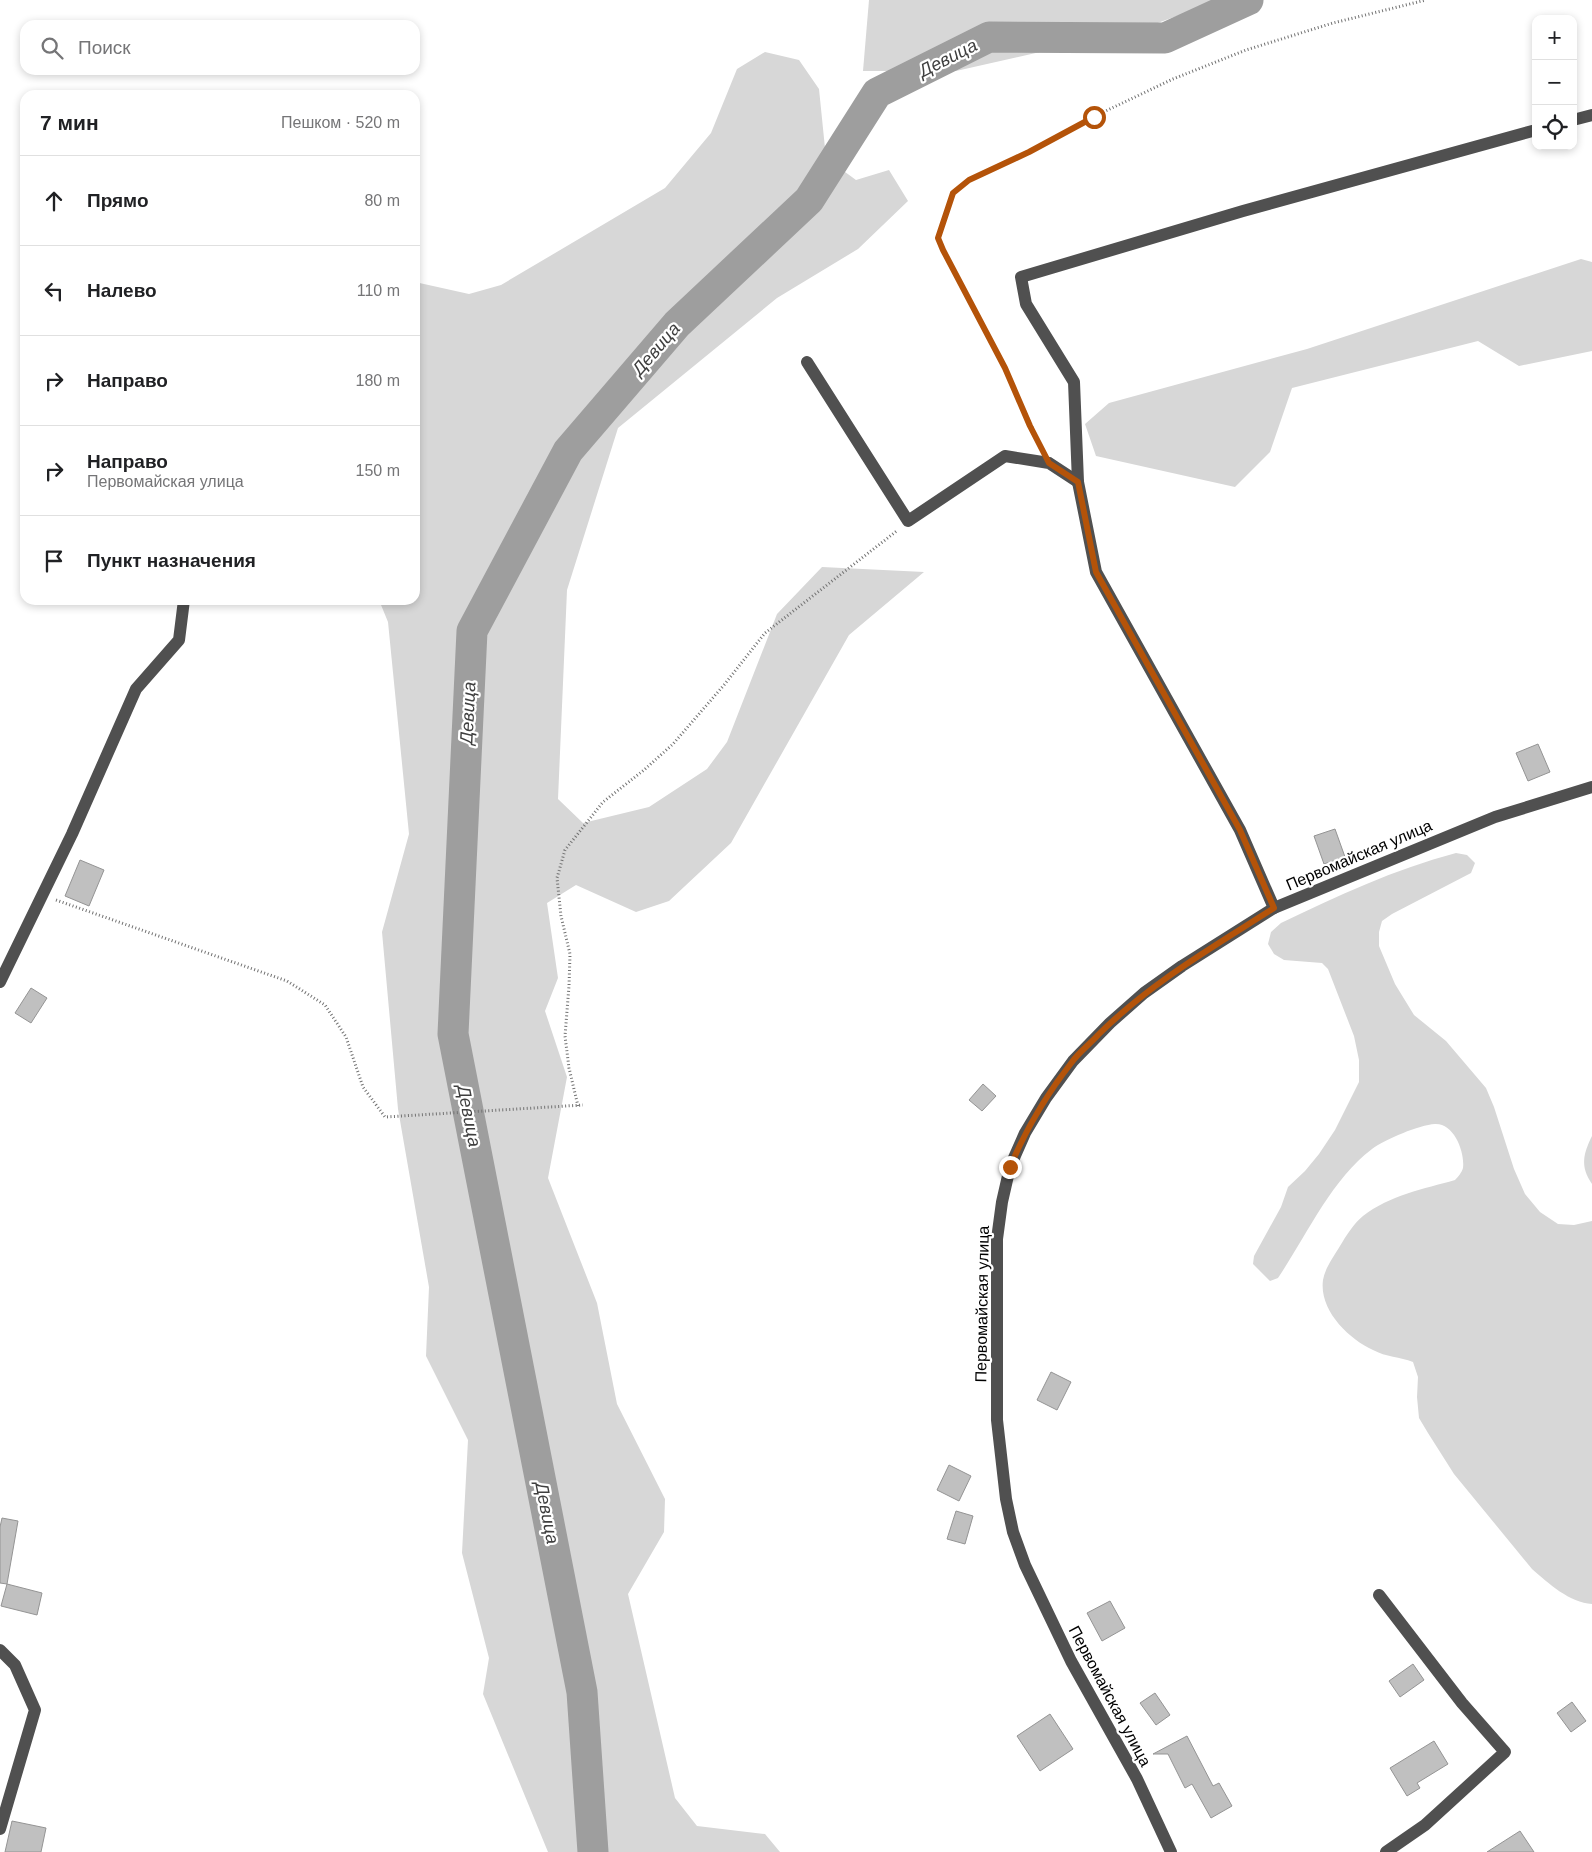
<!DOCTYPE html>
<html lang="ru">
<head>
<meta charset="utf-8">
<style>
  body { margin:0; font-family:Arial,sans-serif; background:#f6f6f6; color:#202124 }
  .controls { position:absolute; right:15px; top:15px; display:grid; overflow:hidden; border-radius:10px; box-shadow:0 2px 8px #0003 }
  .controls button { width:45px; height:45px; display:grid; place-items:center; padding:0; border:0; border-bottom:1px solid #e0e0e0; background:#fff; color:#202124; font:25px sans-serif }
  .stop { position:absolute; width:15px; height:15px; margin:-11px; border:4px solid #b45309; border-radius:50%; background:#fff }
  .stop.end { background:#b45309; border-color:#fff; box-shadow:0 1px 5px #0008 }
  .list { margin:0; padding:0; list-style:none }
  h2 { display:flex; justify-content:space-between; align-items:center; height:65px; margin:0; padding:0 20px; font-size:21px }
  h2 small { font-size:16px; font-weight:400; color:#757577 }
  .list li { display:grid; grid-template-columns:32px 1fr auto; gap:15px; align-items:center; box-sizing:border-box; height:90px; padding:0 20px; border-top:1px solid #e0e0e0 }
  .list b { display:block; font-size:19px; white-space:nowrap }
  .list p { margin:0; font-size:16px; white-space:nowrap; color:#757577 }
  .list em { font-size:16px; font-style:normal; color:#757577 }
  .icon { flex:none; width:28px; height:28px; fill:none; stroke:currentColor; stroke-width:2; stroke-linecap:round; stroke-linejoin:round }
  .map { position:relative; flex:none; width:1592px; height:1852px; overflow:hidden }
  .search { position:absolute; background:#fff; box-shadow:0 2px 8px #0003; left:20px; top:20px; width:400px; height:55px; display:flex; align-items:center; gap:12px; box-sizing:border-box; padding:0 18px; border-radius:15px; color:#757577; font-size:19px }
  .panel { position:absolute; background:#fff; box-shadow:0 2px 8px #0003; left:20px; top:90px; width:400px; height:515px; border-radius:15px }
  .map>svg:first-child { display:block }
</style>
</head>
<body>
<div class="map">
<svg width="1592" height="1852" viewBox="0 0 1592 1852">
  <rect width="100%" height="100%" fill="#fff"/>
  <g fill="#d7d7d7">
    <polygon points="869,0 1221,0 1141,29 956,71 863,71"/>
    <polygon points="765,52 799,60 819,89 826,158 856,180 889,170 908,201 858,249 777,298 618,428 567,590 558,799 583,823 649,807 707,769 727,742 777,614 822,567 924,572 849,635 731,843 669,901 636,912 576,885 547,903 558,978 545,1011 567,1077 548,1178 597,1303 617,1404 665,1499 664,1532 628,1594 675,1798 697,1826 765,1834 780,1852 548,1852 483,1694 489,1658 462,1553 468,1440 426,1356 429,1287 398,1109 382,932 409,834 388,622 379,600 415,600 415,282 469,294 501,285 665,188 711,133 737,69"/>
    <polygon points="1581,259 1592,262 1592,351 1519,366 1478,341 1292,388 1270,452 1235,487 1096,456 1085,424 1109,403 1307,349"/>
    <path d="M1456 853 1467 855 1475 863 1471 873 1392 914 1382 921 1379 932V946L1395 984 1414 1015 1446 1041 1486 1088 1494 1107 1514 1169 1525 1194 1540 1212 1558 1224 1574 1225 1592 1221V1604C1570 1603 1548 1583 1532 1569L1454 1474 1428 1433 1419 1418 1417 1397 1418 1377 1413 1362C1400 1357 1386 1357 1373 1350 1348 1338 1319 1310 1323 1280 1325 1268 1334 1256 1340 1246 1346 1236 1354 1223 1363 1216 1390 1195 1424 1189 1455 1180 1458 1177 1462 1172 1463 1168 1465 1152 1454 1123 1435 1124 1419 1125 1386 1139 1372 1149 1331 1180 1307 1235 1278 1278L1270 1281 1253 1264 1254 1256 1281 1207 1288 1187 1305 1171 1319 1154 1335 1130 1359 1082V1060L1354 1036 1328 969 1322 963 1284 960 1274 954 1268 944 1271 932 1281 923C1337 896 1395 869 1456 853Z"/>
    <path d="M1592 1136V1184C1580 1167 1583 1154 1592 1136Z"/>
  </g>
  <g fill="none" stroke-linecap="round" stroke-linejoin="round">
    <polyline stroke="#9e9e9e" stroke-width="31" points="593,1852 582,1692 453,1034 472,631 568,451 677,324 809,200 877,93 989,37 1165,38 1248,0"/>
  </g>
  <g fill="#c0c0c0" stroke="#949494">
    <polygon points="1538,744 1550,772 1528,781 1516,753"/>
    <polygon points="1335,829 1345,857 1324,864 1314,836"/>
    <polygon points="80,860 104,870 89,906 65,896"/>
    <polygon points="31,988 47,998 31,1023 15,1013"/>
    <polygon points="983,1084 996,1096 982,1111 969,1100"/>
    <polygon points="1051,1372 1071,1382 1057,1410 1037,1400"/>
    <polygon points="949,1465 971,1476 959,1501 937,1490"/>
    <polygon points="956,1511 973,1516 965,1544 947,1539"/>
    <polygon points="2,1518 18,1521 7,1584 0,1583 0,1527"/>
    <polygon points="7,1584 42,1593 37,1615 1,1606"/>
    <polygon points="1110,1601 1125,1628 1102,1641 1087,1613"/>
    <polygon points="1413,1664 1424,1680 1400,1697 1389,1681"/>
    <polygon points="1155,1693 1170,1715 1156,1725 1140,1703"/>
    <polygon points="1572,1702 1586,1721 1571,1732 1557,1713"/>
    <polygon points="1050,1714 1073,1749 1040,1771 1017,1736"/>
    <polygon points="1187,1736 1213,1786 1219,1783 1232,1806 1211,1818 1192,1784 1185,1788 1168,1754 1153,1754"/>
    <polygon points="1434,1741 1448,1764 1417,1783 1420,1788 1407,1796 1390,1768"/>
    <polygon points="12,1821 46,1828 41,1852 5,1852"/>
    <polygon points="1520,1831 1534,1852 1487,1852"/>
  </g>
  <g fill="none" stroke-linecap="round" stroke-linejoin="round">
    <g stroke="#727272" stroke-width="3" stroke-dasharray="1 2.5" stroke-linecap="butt">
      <polyline points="1041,447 1005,368 943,250 938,238 953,193 969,180 1029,151 1093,117 1173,79 1246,50 1333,23 1426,0"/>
      <polyline points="56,900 287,981 325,1005 346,1037 363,1087 385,1117 583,1105"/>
      <polyline points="578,1106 569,1068 565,1036 569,986 570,954 561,916 557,878 565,850 603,802 644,770 673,744 724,685 765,633 898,530"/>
    </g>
    <g stroke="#505050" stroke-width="12">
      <polyline points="1573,120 1592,115"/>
      <polyline points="807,362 908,521 1005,456 1049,463 1078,482"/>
      <polyline points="1274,908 1240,830 1096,572 1078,482 1074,382 1026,304 1021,277 1243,211 1536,130"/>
      <polyline points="0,982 72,834 136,689 179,640 184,600"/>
      <polyline points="1379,1595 1462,1703 1505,1752 1425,1825 1386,1852"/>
      <polyline points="0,1650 15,1665 35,1710 0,1829"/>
      <polyline points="1171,1852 1137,1779 1071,1661 1025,1565 1013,1532 1006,1499 997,1420 997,1239 1002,1202 1010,1167 1025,1133 1046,1098 1073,1061 1110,1023 1144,993 1182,966 1274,908 1495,817 1592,787"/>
    </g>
  </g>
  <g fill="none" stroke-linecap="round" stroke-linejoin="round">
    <path stroke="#b45309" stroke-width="6" d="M1010 1167C1026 1129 1046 1095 1072 1062 1079 1052 1090 1044 1098 1035 1150 983 1213 947 1274 908L1240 830 1096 572 1078 482 1049 463 1030 426 1005 368 943 250 938 238 953 193 969 180 1029 152 1094 117"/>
  </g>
  <g text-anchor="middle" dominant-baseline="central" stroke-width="4.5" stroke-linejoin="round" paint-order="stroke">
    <g font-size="16" fill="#000" stroke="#fff">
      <text transform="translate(1359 855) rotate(-23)">Первомайская улица</text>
      <text transform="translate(982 1304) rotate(-89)">Первомайская улица</text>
      <text transform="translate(1110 1696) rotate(62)">Первомайская улица</text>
    </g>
    <g font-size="18" font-style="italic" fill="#3f3f3f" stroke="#fff">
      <text transform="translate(948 58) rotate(-27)">Девица</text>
      <text transform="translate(656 349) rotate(-49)">Девица</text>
      <text transform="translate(468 713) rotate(-87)">Девица</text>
      <text transform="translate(469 1116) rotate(79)">Девица</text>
      <text transform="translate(547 1513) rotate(79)">Девица</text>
    </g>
  </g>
</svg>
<div class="controls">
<button>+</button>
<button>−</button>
<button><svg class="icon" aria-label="locate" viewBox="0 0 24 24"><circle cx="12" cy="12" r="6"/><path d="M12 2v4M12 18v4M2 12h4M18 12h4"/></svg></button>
</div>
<div class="stop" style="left:1094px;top:117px"></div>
<div class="stop end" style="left:1010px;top:1167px"></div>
<div class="search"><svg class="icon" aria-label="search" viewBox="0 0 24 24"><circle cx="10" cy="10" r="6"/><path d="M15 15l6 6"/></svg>Поиск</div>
<section class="panel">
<h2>7 мин<small>Пешком · 520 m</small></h2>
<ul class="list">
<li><svg class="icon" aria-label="ahead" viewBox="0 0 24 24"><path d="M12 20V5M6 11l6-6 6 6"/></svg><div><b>Прямо</b></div><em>80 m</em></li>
<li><svg class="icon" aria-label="left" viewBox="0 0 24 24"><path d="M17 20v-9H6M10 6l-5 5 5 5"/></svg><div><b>Налево</b></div><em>110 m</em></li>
<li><svg class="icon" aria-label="right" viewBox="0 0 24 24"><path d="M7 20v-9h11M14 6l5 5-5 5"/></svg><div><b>Направо</b></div><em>180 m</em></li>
<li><svg class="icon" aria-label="right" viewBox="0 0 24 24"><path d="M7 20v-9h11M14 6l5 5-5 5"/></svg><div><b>Направо</b><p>Первомайская улица</p></div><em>150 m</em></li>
<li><svg class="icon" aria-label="arrive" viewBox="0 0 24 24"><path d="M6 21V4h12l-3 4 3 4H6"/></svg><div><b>Пункт назначения</b></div></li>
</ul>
</section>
</div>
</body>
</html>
